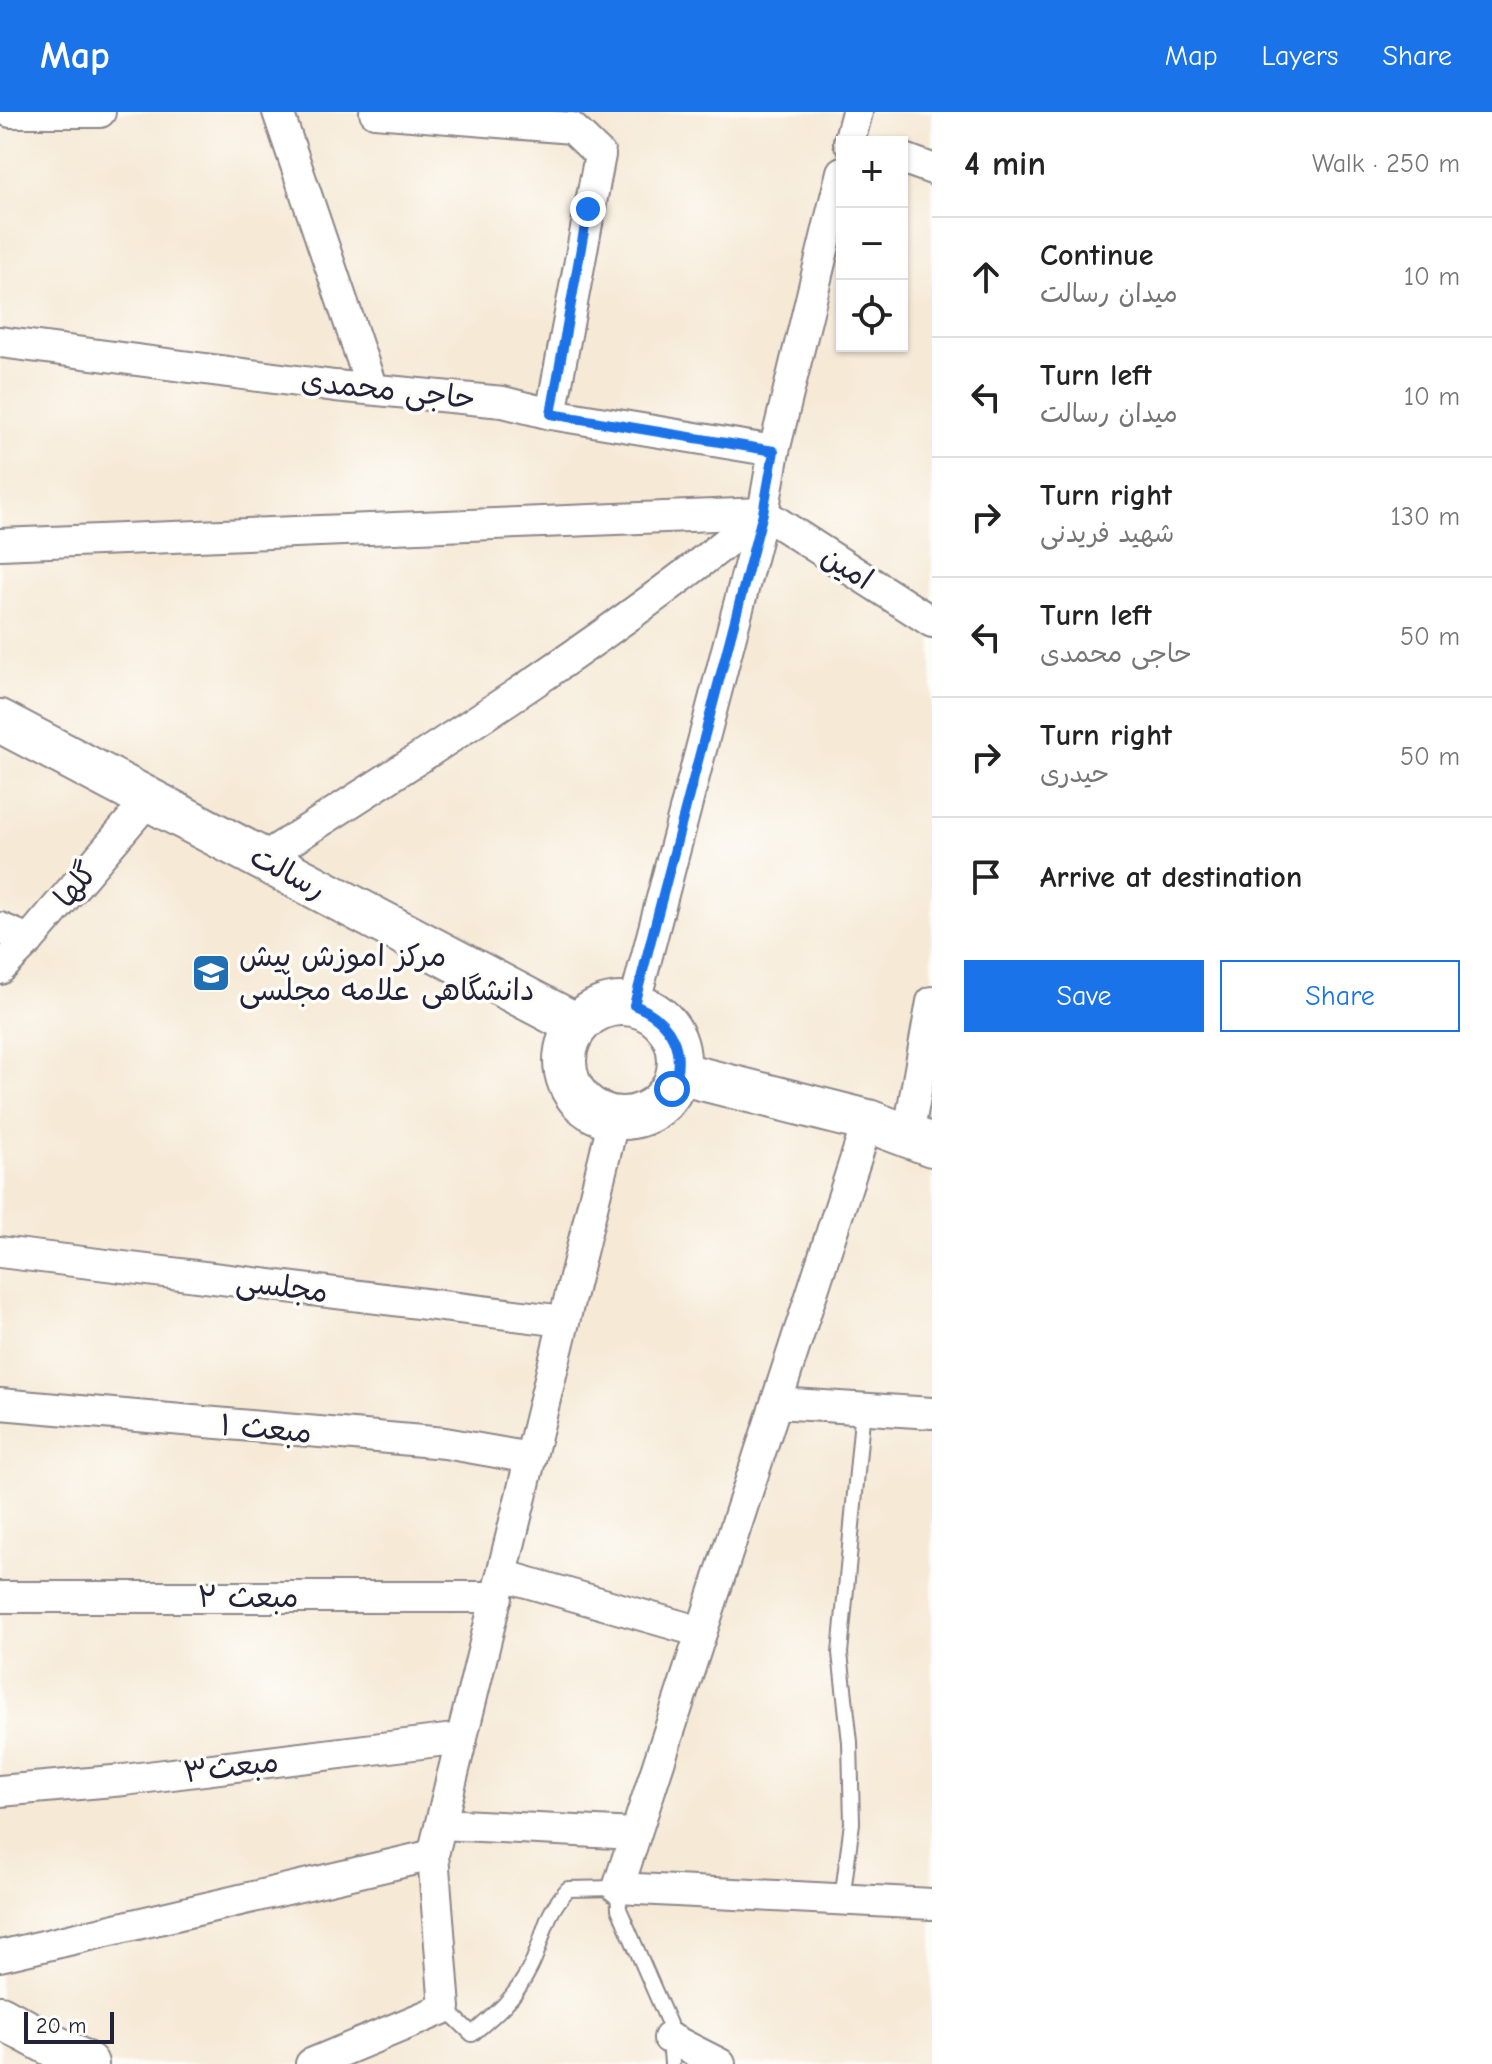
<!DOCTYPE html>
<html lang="en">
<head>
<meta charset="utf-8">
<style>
  body { margin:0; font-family:"Comic Neue","Playpen Sans Arabic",sans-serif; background:#f6f6f6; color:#222 }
  .controls { position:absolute; right:24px; top:24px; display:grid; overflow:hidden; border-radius:0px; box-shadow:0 2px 6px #0004 }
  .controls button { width:72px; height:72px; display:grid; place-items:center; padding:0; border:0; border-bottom:2px solid #e0e0e0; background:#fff; color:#222; font:40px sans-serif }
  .scale { position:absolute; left:24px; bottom:20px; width:90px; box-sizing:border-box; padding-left:8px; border:4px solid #22223b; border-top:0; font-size:22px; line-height:28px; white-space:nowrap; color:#22223b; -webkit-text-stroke:6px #fdfcf7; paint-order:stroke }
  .stop { position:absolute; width:24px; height:24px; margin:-18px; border:6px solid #1a73e8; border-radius:50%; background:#fff }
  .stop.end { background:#1a73e8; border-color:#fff; box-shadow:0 2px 8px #0008 }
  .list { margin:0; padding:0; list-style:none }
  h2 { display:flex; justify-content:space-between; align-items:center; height:104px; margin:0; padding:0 32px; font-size:34px }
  h2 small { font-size:26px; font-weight:400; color:#767676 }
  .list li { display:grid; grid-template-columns:52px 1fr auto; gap:24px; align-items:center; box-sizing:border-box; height:120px; padding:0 32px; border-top:2px solid #e0e0e0 }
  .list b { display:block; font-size:30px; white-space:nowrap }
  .list p { margin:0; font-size:26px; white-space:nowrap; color:#767676 }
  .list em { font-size:26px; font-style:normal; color:#767676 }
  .actions { display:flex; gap:16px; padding:24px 32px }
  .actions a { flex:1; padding:18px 0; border:2px solid #1a73e8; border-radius:0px; text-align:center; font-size:28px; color:#1a73e8 }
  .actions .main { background:#1a73e8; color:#fff }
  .icon { flex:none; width:44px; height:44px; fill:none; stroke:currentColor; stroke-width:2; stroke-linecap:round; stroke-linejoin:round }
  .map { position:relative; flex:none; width:932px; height:1952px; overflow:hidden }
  header { display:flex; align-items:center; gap:48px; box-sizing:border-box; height:112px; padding:0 40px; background:#1a73e8; color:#fff }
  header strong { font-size:38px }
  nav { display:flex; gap:44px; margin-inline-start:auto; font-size:28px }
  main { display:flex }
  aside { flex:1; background:#fff }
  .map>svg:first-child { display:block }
</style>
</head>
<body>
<header>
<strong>Map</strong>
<nav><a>Map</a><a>Layers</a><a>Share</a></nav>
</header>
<main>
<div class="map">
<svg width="932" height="1952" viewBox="0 0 932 1952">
  <rect width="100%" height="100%" fill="#fdfcf7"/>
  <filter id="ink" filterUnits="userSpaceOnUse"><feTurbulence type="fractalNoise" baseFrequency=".0125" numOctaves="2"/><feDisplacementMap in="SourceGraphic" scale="16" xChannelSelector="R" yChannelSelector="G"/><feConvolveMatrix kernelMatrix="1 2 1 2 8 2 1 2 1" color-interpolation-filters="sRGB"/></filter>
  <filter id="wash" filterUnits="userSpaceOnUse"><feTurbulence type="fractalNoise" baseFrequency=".006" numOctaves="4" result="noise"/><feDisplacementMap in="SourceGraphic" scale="32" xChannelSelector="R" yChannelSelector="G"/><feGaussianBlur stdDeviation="1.8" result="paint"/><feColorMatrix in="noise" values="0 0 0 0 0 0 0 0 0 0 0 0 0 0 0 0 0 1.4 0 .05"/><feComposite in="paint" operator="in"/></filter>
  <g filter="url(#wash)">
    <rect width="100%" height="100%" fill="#f6e9d6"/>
  </g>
  <g filter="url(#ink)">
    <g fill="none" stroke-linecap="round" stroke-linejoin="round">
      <g stroke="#8c8688" stroke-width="18">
        <g id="lane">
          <polyline points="842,1788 852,1711 850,1630 840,1541 863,1296"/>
          <path d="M445 1896 472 1922C496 1902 516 1885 530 1856 546 1824 541 1807 568 1777L618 1776 619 1797 669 1912 672 1952"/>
        </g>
      </g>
      <g stroke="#8c8688" stroke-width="34">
        <g id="street">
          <polyline points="10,0 100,0"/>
          <polyline points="278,0 372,277"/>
          <polyline points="375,0 572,16 600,43 551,302"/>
          <polyline points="849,30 857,0"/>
          <polyline points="902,46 932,57"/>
          <polyline points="0,230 335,274 503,290 551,302 774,339"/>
          <polyline points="763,401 932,510"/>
          <polyline points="0,432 763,401"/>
          <path d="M262 747C435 636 603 532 763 401"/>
          <polyline points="0,816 29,828"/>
          <polyline points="0,857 29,828 149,687"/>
          <polyline points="634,893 763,401 774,339 842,60"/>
          <polyline points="868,1009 618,1776 932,1792"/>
          <polyline points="908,1024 932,890"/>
          <polyline points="0,1140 564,1209"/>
          <polyline points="777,1291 932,1301"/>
          <polyline points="0,1292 445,1331 530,1346"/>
          <polyline points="502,1463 701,1520"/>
          <polyline points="0,1485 497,1485"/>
          <polyline points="0,1679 124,1668 462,1626"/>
          <polyline points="441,1712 635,1722"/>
          <polyline points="0,1844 433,1743"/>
          <polyline points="669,1926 720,1952"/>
          <polyline points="311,1952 445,1896 433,1743 614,1006"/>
        </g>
      </g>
      <g stroke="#8c8688" stroke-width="46">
        <g id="secondary">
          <polyline points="0,609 577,913"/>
          <circle cx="622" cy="949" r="57"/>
          <polyline points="678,961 868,1009 932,1033"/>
          <polyline points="0,1905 87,1952"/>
        </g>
      </g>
      <use href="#lane" stroke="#fff" stroke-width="14"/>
      <use href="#street" stroke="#fff" stroke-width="30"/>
      <use href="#secondary" stroke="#fff" stroke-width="42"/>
    </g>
  </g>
  <g fill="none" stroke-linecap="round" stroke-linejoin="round" filter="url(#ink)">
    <path stroke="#1a73e8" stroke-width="10" d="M588 97 551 302 774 339 763 401 634 893C672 908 687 939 672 977"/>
  </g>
  <defs>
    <g id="university-square" transform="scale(2)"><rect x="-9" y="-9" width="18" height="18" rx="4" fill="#1f6fb2" stroke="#fdfcf7"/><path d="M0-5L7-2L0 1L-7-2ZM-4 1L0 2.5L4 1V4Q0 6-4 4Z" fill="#fff"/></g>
  </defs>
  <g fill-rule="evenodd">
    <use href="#university-square" x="211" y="861"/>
  </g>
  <g text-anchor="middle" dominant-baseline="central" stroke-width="7" stroke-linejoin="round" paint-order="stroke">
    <g font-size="30" fill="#22223b" stroke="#fdfcf7">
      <text transform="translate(388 278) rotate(6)">حاجی محمدی</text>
      <text transform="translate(847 456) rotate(33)">امین</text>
      <text transform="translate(288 761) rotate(28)">رسالت</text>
      <text transform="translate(76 773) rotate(-50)">گلها</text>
      <text transform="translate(282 1175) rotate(7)">مجلسی</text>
      <text transform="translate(266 1317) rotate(5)">مبعث ۱</text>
      <text x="248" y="1485">مبعث ۲</text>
      <text transform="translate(231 1655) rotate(-7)">مبعث۳</text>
    </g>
    <g font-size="30" fill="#22223b" stroke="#fdfcf7" text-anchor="start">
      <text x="239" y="844">مرکز اموزش پیش<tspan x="239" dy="34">دانشگاهی علامه مجلسی</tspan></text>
    </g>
  </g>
</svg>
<div class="controls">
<button>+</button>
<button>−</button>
<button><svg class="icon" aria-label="locate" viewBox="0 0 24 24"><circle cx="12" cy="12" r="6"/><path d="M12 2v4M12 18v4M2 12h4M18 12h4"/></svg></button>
</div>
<div class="scale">20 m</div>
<div class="stop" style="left:672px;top:977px"></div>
<div class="stop end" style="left:588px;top:97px"></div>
</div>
<aside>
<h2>4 min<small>Walk · 250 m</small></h2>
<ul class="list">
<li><svg class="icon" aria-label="ahead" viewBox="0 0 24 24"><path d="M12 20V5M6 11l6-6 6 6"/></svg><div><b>Continue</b><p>میدان رسالت</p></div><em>10 m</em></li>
<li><svg class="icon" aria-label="left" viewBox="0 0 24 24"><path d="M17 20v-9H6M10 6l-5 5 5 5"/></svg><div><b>Turn left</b><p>میدان رسالت</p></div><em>10 m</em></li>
<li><svg class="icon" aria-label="right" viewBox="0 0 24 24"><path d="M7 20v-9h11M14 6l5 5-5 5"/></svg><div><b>Turn right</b><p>شهید فریدنی</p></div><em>130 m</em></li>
<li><svg class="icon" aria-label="left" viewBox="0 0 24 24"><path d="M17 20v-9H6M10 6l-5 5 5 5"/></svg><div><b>Turn left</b><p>حاجی محمدی</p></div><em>50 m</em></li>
<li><svg class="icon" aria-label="right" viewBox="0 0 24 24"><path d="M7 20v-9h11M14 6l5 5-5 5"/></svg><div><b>Turn right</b><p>حیدری</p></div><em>50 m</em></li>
<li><svg class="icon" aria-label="arrive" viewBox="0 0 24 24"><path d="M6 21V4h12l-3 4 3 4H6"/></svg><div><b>Arrive at destination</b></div></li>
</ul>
<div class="actions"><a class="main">Save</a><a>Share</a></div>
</aside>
</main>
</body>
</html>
